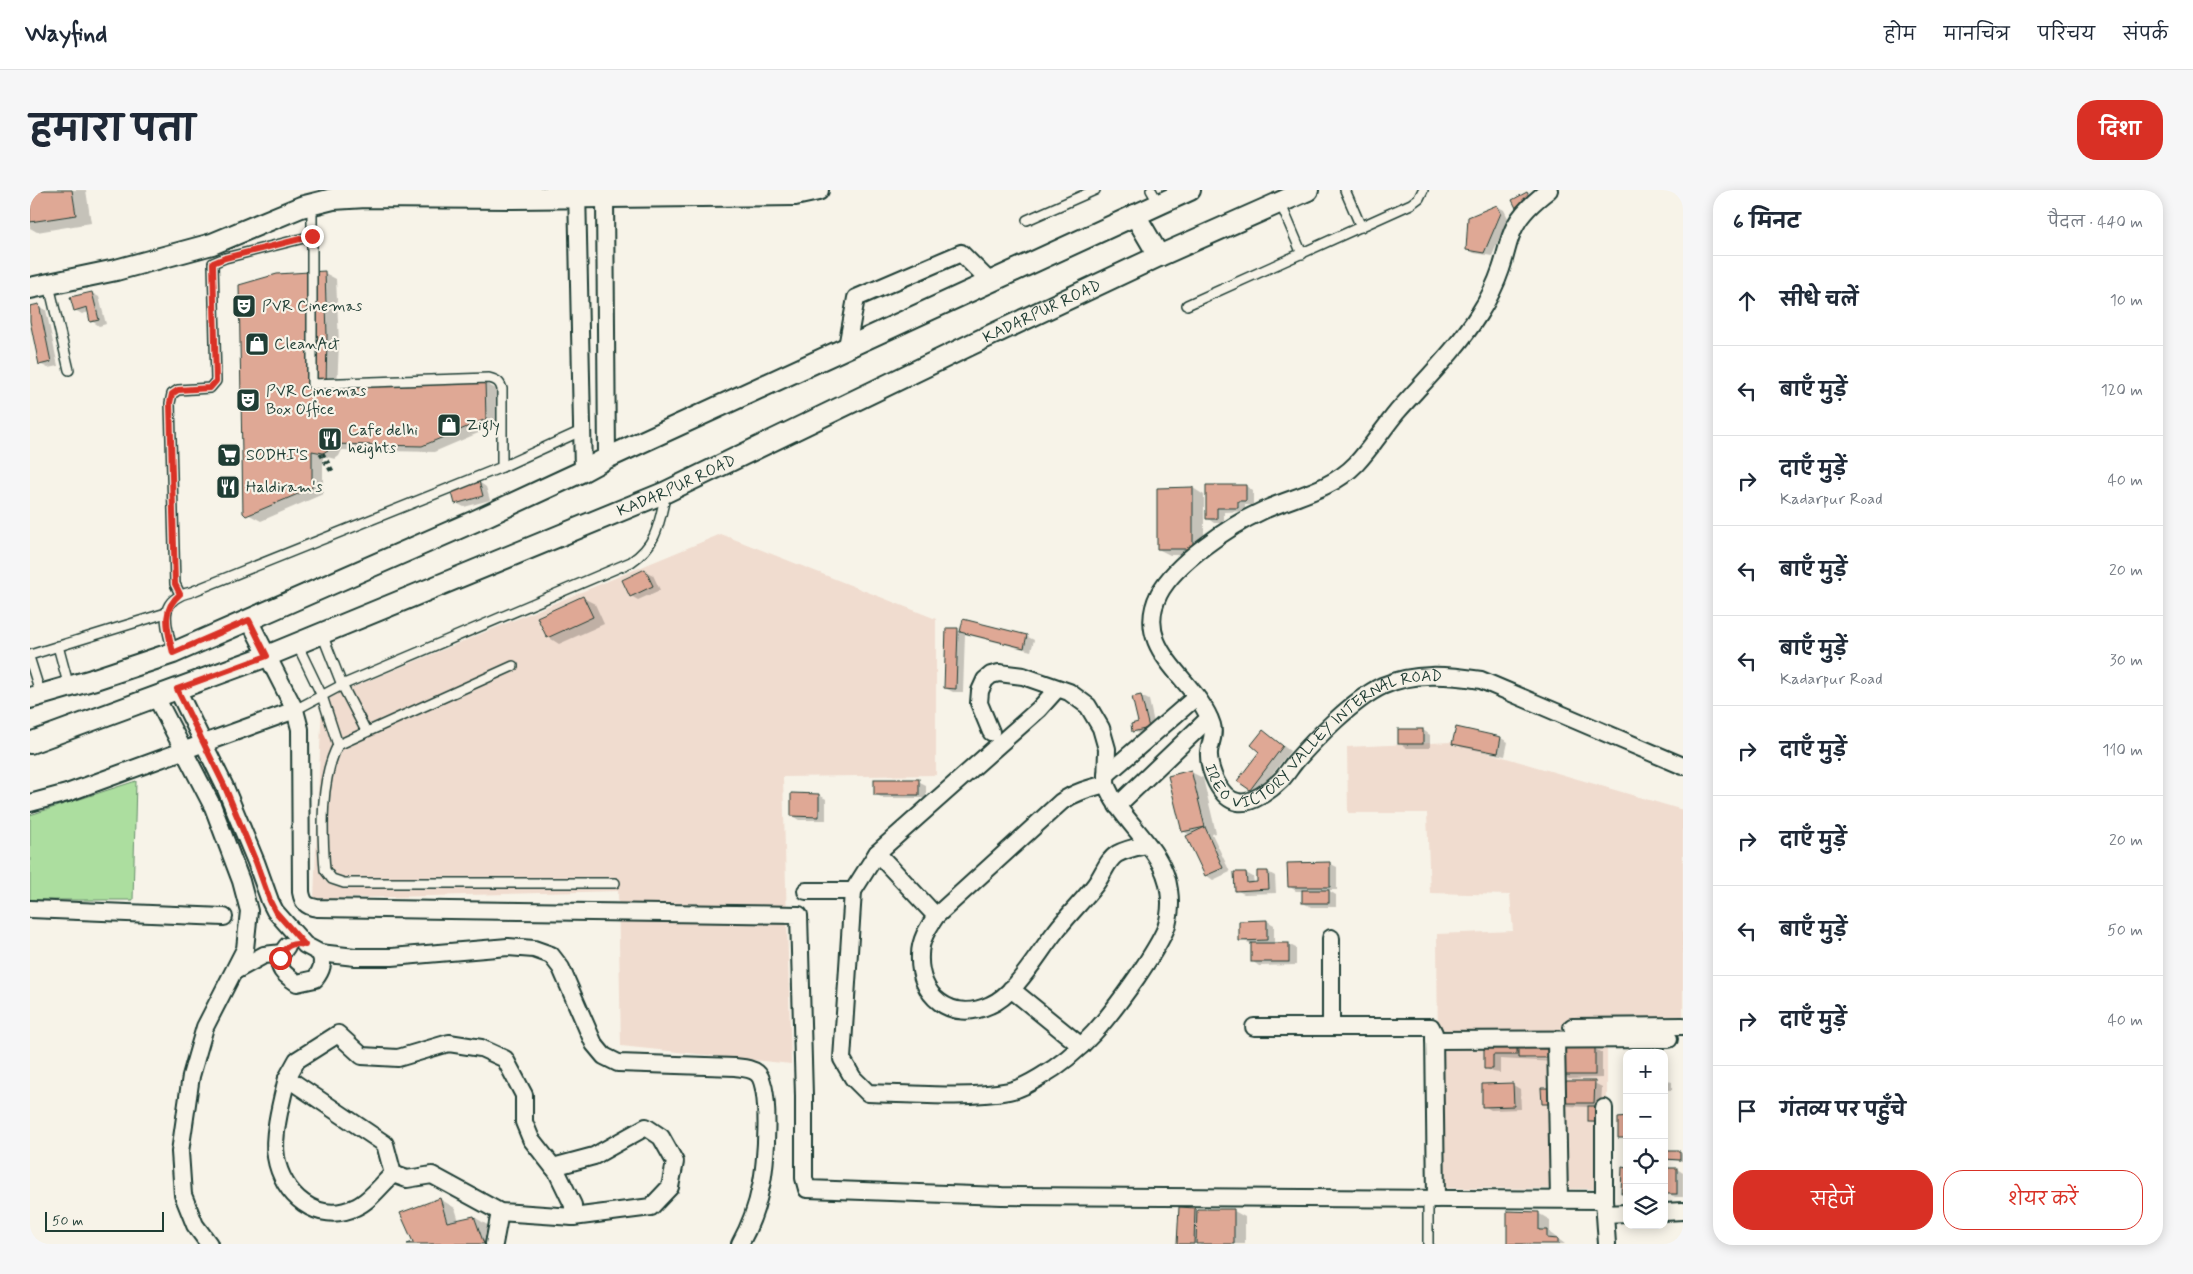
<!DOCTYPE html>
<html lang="hi">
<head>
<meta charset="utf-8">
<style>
  body { margin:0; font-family:Mynerve,"Playpen Sans Deva",sans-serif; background:#f6f6f7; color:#1f2937 }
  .controls { position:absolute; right:15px; bottom:15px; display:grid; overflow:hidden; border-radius:10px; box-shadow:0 2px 12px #0003 }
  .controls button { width:45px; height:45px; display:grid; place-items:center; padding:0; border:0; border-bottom:1px solid #e0e1e3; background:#fff; color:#1f2937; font:25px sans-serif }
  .scale { position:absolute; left:15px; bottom:12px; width:119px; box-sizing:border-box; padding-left:5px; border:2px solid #1f3d34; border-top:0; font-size:14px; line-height:18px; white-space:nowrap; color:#1f3d34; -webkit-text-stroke:4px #f7f3e8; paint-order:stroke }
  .stop { position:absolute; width:15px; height:15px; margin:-11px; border:4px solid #d93025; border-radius:50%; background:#fff }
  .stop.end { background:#d93025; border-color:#fff; box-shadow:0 1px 5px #0008 }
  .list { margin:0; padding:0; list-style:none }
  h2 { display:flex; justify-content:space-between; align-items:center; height:65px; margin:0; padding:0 20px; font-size:21px }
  h2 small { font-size:16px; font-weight:400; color:#747a83 }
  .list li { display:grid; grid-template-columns:32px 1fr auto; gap:15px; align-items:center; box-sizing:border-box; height:90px; padding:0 20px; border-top:1px solid #e0e1e3 }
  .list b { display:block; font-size:19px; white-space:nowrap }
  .list p { margin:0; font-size:16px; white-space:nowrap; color:#747a83 }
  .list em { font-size:16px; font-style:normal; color:#747a83 }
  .actions { display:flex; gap:10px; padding:15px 20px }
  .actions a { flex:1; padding:11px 0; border:1px solid #d93025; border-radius:20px; text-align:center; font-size:18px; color:#d93025 }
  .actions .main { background:#d93025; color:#fff }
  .icon { flex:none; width:28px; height:28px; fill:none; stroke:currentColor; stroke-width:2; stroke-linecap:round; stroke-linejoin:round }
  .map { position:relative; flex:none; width:1653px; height:1054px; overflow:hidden; border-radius:20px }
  header { display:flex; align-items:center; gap:30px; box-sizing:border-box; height:70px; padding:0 25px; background:#fff; border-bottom:1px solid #e0e1e3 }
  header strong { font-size:24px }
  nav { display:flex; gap:28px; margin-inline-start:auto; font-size:18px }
  .intro { display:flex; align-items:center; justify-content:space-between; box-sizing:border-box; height:120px; padding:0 30px }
  h1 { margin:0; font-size:35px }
  .button { padding:12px 22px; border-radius:20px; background:#d93025; color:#fff; font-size:18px; font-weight:700 }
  main { display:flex; gap:30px; padding:0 30px }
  aside { flex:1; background:#fff; border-radius:20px; box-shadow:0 2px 12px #0003 }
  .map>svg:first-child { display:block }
</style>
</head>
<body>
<header>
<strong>Wayfind</strong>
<nav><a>होम</a><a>मानचित्र</a><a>परिचय</a><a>संपर्क</a></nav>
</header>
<div class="intro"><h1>हमारा पता</h1><a class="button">दिशा</a></div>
<main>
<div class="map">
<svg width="1653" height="1054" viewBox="0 0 1653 1054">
  <rect width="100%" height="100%" fill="#f7f3e8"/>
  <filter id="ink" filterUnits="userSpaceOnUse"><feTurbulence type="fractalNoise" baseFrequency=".02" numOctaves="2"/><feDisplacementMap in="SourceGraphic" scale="10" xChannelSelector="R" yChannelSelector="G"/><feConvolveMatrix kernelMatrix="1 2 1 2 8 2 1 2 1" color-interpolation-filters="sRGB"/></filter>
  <g filter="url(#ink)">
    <g fill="#f0dccf">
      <polygon points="691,344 906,429 906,585 753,587 761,874 591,856 588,701 284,709 292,510"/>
      <polygon points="1422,552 1653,620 1653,839 1577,842 1577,999 1409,998 1407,744 1483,741 1480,705 1400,703 1397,623 1318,623 1317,557"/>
    </g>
    <polygon fill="#acde9f" stroke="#668e6a" points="106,591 103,710 0,710 0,625"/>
    <g fill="#0003" fill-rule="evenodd">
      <polygon points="0,0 56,0 61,33 7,42 0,38"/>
      <polygon points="1467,16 1474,20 1478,28 1462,66 1444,63 1437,59"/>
      <polygon points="295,83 306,89 309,153 307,198 455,193 466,199 467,235 404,262 312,260 309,266 305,269 293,266 293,304 231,331 214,322"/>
      <polygon points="62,103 69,107 76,134 69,136 62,131 59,122 52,124 45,120"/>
      <polygon points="9,116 16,120 28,176 18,178 10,174 0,125 0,118"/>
      <polygon points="449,292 456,297 460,310 434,317 426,313"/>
      <polygon points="1177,296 1216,296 1223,301 1223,315 1215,315 1215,321 1194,322 1194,333 1184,333 1177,328"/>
      <polygon points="1163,298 1174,305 1174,365 1140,365 1128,359"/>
      <polygon points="615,381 623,385 630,400 608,410 601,406"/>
      <polygon points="553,408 565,414 574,434 529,454 518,447"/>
      <polygon points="927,440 931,442 996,446 1004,450 1001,461 935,444 933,502 923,502 915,498"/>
      <polygon points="1111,506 1119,510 1126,542 1111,545 1104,541 1109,533"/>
      <polygon points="1393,540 1400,545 1400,558 1377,558 1369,553"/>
      <polygon points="1240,546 1260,561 1228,603 1220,599 1231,561"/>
      <polygon points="1471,548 1478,552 1475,566 1431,557 1424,553"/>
      <polygon points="1161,582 1173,588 1186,643 1182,644 1200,682 1183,690 1176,685 1160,645 1153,641"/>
      <polygon points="888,591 896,595 896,608 853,608 845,604"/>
      <polygon points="789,605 796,609 796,630 769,630 762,626"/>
      <polygon points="1299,673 1307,677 1307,700 1298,700 1306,705 1306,717 1281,717 1273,713 1273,701 1266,701 1259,696"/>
      <polygon points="1238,682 1245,686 1246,703 1214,704 1206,700 1216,683 1223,687 1224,694 1229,693"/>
      <polygon points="1237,731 1244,735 1244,754 1258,754 1266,758 1266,775 1229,776 1222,771 1222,754 1211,750"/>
      <path d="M1455 859 1521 860 1528 865V872L1470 869V883L1463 882 1455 878ZM1495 867H1527V870L1495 869Z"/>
      <polygon points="1565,859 1572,863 1572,888 1539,889 1531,884"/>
      <polygon points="1634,890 1642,892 1642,900 1634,900"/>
      <polygon points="1564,893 1572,897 1571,917 1564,917 1568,919 1568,934 1559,932 1559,917 1538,916 1531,912"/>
      <polygon points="1483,895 1490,899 1491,919 1461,920 1454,916"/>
      <polygon points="1634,962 1650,962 1653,964 1653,971 1634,970"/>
      <polygon points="1647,979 1653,983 1653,1007 1645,1007 1637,1003"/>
      <polygon points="410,1009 425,1018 429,1031 444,1027 459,1036 466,1054 382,1054 384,1053"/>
      <polygon points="1150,1018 1204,1021 1215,1027 1215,1054 1149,1054"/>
      <polygon points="1508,1023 1520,1030 1520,1043 1535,1054 1478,1054"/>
    </g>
    <g fill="#dfa895" stroke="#1f3d34">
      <polygon points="0,0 42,0 46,25 0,32"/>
      <polygon points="1497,2 1502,12 1487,20 1482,10"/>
      <polygon points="1467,15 1471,23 1454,63 1436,60 1438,27"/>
      <polygon points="295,81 297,146 296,197 455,191 456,229 392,256 300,254 298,260 293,263 282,261 282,298 216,326 213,323 209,95 247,84"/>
      <polygon points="62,102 69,130 60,132 57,117 44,121 40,107"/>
      <polygon points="9,114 21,172 9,175 0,131 0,116"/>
      <polygon points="449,291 453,306 425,314 421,299"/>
      <polygon points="1176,295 1216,295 1216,311 1208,311 1208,318 1187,318 1187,329 1176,329"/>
      <polygon points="1163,297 1163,359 1127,359 1127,298"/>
      <polygon points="615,379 623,396 600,407 592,390"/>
      <polygon points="553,406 563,427 517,448 507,427"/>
      <polygon points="933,429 997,445 994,458 930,442"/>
      <polygon points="916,438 928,438 926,499 914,498"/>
      <polygon points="1111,505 1119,538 1102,542 1101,534 1108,532 1102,507"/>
      <polygon points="1426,537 1471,547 1468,563 1422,554"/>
      <rect x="1368" y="539" width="25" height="15"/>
      <polygon points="1233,540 1253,556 1220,600 1207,591 1229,562 1221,555"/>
      <polygon points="1161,580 1175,637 1152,642 1138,586"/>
      <rect x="844" y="589" width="45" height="16"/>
      <polygon points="761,603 789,604 789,627 761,626"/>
      <polygon points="1175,637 1193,678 1175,686 1156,646"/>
      <polygon points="1300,672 1300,697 1258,697 1257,673"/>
      <polygon points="1227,681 1238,681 1239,699 1205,701 1204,682 1216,682 1217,693 1227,692"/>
      <rect x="1272" y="700" width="27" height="13"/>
      <polygon points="1237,730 1237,750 1209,751 1209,731"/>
      <rect x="1221" y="753" width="38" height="19"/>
      <polygon points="1454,858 1487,858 1487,865 1463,865 1463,879 1454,879"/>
      <polygon points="1488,858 1521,859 1521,868 1488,868"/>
      <rect x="1530" y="858" width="35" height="27"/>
      <polygon points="1530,891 1565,891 1564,913 1530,913"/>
      <polygon points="1483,893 1484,916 1452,917 1452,894"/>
      <polygon points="1511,898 1522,898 1523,914 1512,914"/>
      <rect x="1558" y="916" width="7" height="16"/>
      <polygon points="1597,927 1597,948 1588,948 1588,928"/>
      <polygon points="1634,961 1650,961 1650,970 1634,969"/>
      <polygon points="1592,977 1597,978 1597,1003 1591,1003"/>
      <rect x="1636" y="978" width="11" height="26"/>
      <polygon points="410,1008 417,1032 444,1026 454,1054 377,1054 383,1052 370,1023"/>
      <polygon points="1149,1017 1165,1018 1164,1054 1147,1054"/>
      <polygon points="1167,1019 1204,1019 1204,1054 1166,1054"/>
      <polygon points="1477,1021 1509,1022 1509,1040 1517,1040 1517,1048 1528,1049 1528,1054 1477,1054"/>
    </g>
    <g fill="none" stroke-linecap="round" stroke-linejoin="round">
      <g stroke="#1f3d34" stroke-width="12">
        <g id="service">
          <polyline points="1121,0 1129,14"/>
          <polyline points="1315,0 1331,37"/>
          <polyline points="1250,12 1272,64"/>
          <polyline points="997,30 1065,0"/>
          <polyline points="19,95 39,180"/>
          <polyline points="1157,115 1381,14 1389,8 1393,0"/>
          <polyline points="472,277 553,240"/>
          <polyline points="150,404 145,394 140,213 142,204 148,200 180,198 186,191 183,73 195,68 282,46"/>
          <polyline points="292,444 312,495 336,541"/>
          <polyline points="267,454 292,506 308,555"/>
          <polyline points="28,456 39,497"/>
          <path d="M143 463C137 436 125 410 161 402L472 277V199C470 192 467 190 459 188L282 194V14"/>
          <polyline points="0,465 136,423"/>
          <polyline points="0,470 11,505"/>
          <path d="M483 476 308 555C290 589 292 641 295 680L302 689 314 693H585"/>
          <path d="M265 520 312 495 601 372C628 354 629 332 636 303"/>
          <polyline points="1398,1054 1398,1009"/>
        </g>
      </g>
      <g stroke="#1f3d34" stroke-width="20">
        <g id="minor">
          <polyline points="547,0 553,281"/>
          <path id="s1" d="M1519 0C1507 9 1492 22 1485 36 1478 49 1476 65 1471 79 1466 94 1458 110 1449 124 1427 159 1395 190 1367 222 1353 239 1341 258 1326 274 1300 301 1264 306 1232 321 1201 335 1145 373 1129 404 1101 461 1167 488 1182 535 1185 545 1180 553 1179 562 1178 579 1190 609 1208 612 1221 615 1242 599 1251 590 1256 585 1260 578 1265 572 1286 548 1323 510 1352 496 1384 482 1418 485 1451 490L1653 576"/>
          <polyline points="817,157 826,108 931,63 960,92"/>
          <polyline points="577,268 575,7 578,0"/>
          <path d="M219 430 265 520 270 539 271 702C273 713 276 716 287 718L769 725 774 906V988L777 999 972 1006 1574 1010"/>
          <path d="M147 499 195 597 226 672 240 711 245 721 275 755 290 763 325 767H362L478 757 504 759 521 765 531 778 564 854 574 866 588 873 705 877C713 878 721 878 727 883 742 895 736 977 731 996 727 1017 720 1036 710 1054"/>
          <polyline points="126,507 183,617 211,691 219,721 215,759 175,837 161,886 150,962 153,1005 165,1035 179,1054"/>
          <polyline points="961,542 949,513 950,501 955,490 961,485 969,483 993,486 1039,502 1058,516 1071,538 1077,559 1076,594"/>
          <polyline points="1076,585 1166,507"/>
          <polyline points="0,613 37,603 265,520"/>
          <polyline points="1087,616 1179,528"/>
          <polyline points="847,663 906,726"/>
          <polyline points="776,701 823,701 847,663 1009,519 1027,499"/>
          <path d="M823 701 812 869 823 888 838 903C881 904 937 909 979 901 990 899 1000 893 1010 887 1052 863 1080 826 1107 787 1117 772 1129 755 1136 738 1140 726 1141 713 1139 700 1134 658 1090 632 1076 594 1060 598 1045 602 1031 612L906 726C898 738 890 750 890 765 888 806 921 833 960 815 986 804 1008 763 1026 741 1038 725 1053 711 1065 695 1073 685 1077 670 1087 664 1096 659 1107 657 1116 655"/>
          <polyline points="0,719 194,727"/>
          <path d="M252 763C245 779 255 785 267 793L285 789C292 780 294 773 290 763"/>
          <polyline points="205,781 234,765 252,763 257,756"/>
          <polyline points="981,799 1051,856"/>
          <polyline points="1224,837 1401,837 1404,843 1406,1009"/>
          <polyline points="1301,837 1301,748"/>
          <polyline points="1542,837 1653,836"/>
          <polygon points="308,844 332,866 368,868 419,853 451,858 475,869 494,905 494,932 501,949 527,982 543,1015 543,1027 470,1022 402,985 377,989 363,984 355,954 257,888 267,870"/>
          <polyline points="1404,850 1639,849"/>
          <polyline points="1526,850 1529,1009"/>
          <path d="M257 888C252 909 242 946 246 967 252 1004 287 1036 326 1017 340 1011 352 994 363 984"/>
          <polyline points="1574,918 1574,1010 1577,1054"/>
          <polyline points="523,977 564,966 616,937 631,947 645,972 640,997 621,1017 543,1027"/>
          <polyline points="1634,1022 1653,1021"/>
          <polyline points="1575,1024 1597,1023"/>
          <polyline points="464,1054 470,1022"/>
        </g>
      </g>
      <g stroke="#1f3d34" stroke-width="24">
        <g id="tertiary">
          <polyline points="1105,25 1129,66"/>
          <polyline points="0,98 86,80 182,54 271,17 303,9 336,7 483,8 765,5 788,0"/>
          <polyline points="0,508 62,490 143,463 445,331 553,281 577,268 1160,0"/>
          <path id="s2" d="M0 553 237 466 636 302 942 154 1129 66 1278 0"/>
        </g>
      </g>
      <g stroke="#1f3d34" stroke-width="3" stroke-dasharray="4 4" stroke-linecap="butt">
        <polyline points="293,263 303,281"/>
        <polyline points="290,264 301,282"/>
      </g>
      <use href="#service" stroke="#f7f3e8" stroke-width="9"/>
      <use href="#minor" stroke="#f7f3e8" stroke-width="16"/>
      <use href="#tertiary" stroke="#f7f3e8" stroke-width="20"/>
    </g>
  </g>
  <g fill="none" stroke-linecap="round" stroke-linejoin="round" filter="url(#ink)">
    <path stroke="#d93025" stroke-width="6" d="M250 768C255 755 262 752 275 755L245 721 240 711 226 672 195 597 147 499 237 466 219 430 143 463C138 440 130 421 150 404L145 394 140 213 142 204 148 200 180 198 186 191 183 73 195 68 282 46"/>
  </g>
  <defs>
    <g id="theatre-square" transform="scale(1.25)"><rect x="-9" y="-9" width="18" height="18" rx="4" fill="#1f3d34" stroke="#f7f3e8"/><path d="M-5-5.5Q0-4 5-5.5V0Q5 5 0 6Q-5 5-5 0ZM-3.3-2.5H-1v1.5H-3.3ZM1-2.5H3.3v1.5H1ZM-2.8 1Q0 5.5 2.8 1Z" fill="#fff"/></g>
    <g id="shop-square" transform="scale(1.25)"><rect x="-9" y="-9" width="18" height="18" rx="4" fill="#1f3d34" stroke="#f7f3e8"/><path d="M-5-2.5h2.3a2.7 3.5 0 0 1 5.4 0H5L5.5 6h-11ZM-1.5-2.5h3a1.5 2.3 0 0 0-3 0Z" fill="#fff"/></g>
    <g id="restaurant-square" transform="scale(1.25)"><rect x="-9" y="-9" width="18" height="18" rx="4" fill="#1f3d34" stroke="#f7f3e8"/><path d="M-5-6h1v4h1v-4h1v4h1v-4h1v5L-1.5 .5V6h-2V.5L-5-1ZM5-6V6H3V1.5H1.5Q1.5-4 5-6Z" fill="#fff"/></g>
    <g id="supermarket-square" transform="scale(1.25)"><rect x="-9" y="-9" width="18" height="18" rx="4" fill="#1f3d34" stroke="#f7f3e8"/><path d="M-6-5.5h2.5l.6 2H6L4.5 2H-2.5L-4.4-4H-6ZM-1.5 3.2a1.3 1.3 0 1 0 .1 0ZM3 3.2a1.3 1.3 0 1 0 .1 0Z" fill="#fff"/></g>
  </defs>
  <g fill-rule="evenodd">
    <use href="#theatre-square" x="214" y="116"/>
    <use href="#shop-square" x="227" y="154"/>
    <use href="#theatre-square" x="218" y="210"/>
    <use href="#shop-square" x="419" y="235"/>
    <use href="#restaurant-square" x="300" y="249"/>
    <use href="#supermarket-square" x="199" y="265"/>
    <use href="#restaurant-square" x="198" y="297"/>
  </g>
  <g text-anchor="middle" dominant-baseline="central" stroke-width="4.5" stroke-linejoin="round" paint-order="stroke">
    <g font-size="16" fill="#1f3d34" stroke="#f7f3e8" text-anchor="start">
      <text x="232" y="116">PVR Cinemas</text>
      <text x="244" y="154">CleanAct</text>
      <text x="236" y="201">PVR Cinemas<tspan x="236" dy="18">Box Office</tspan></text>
      <text x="436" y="235">Zigly</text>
      <text x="318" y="240">Cafe delhi<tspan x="318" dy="18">heights</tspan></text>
      <text x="216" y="265">SODHI'S</text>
      <text x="216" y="297">Haldiram's</text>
    </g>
    <g font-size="16" fill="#1f3d34" stroke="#f7f3e8">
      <text stroke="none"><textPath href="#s2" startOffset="1101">KADARPUR ROAD</textPath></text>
      <text stroke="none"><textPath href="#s2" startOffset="696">KADARPUR ROAD</textPath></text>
      <text stroke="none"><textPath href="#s1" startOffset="919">IREO VICTORY VALLEY INTERNAL ROAD</textPath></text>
    </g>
  </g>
</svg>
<div class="controls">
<button>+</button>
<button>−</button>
<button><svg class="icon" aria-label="locate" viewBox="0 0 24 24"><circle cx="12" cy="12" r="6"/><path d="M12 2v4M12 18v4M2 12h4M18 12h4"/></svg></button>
<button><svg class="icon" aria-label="layers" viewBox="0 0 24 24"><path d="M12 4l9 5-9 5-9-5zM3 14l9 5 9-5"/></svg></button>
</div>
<div class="scale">50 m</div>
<div class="stop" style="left:250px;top:768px"></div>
<div class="stop end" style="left:282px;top:46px"></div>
</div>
<aside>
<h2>6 मिनट<small>पैदल · 440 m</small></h2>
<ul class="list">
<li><svg class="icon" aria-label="ahead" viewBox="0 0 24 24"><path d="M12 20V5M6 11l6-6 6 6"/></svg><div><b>सीधे चलें</b></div><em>10 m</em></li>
<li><svg class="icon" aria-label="left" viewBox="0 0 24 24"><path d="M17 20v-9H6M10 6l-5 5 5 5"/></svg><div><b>बाएँ मुड़ें</b></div><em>120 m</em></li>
<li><svg class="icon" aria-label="right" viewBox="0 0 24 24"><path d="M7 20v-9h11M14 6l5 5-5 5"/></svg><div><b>दाएँ मुड़ें</b><p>Kadarpur Road</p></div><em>40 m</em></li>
<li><svg class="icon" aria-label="left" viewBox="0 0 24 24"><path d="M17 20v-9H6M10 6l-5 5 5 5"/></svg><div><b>बाएँ मुड़ें</b></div><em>20 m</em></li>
<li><svg class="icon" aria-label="left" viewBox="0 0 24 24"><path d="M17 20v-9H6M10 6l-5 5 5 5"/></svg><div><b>बाएँ मुड़ें</b><p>Kadarpur Road</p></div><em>30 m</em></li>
<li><svg class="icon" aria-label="right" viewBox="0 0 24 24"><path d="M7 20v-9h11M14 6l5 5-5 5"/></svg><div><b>दाएँ मुड़ें</b></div><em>110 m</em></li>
<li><svg class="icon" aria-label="right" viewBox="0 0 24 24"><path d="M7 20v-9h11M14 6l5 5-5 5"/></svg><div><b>दाएँ मुड़ें</b></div><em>20 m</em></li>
<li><svg class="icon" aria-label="left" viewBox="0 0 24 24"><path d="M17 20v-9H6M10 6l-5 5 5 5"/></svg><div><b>बाएँ मुड़ें</b></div><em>50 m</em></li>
<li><svg class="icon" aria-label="right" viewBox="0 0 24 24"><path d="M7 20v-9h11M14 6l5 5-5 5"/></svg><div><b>दाएँ मुड़ें</b></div><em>40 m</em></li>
<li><svg class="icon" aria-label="arrive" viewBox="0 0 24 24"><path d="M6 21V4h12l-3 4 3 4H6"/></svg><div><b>गंतव्य पर पहुँचे</b></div></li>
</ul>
<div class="actions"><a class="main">सहेजें</a><a>शेयर करें</a></div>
</aside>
</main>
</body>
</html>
